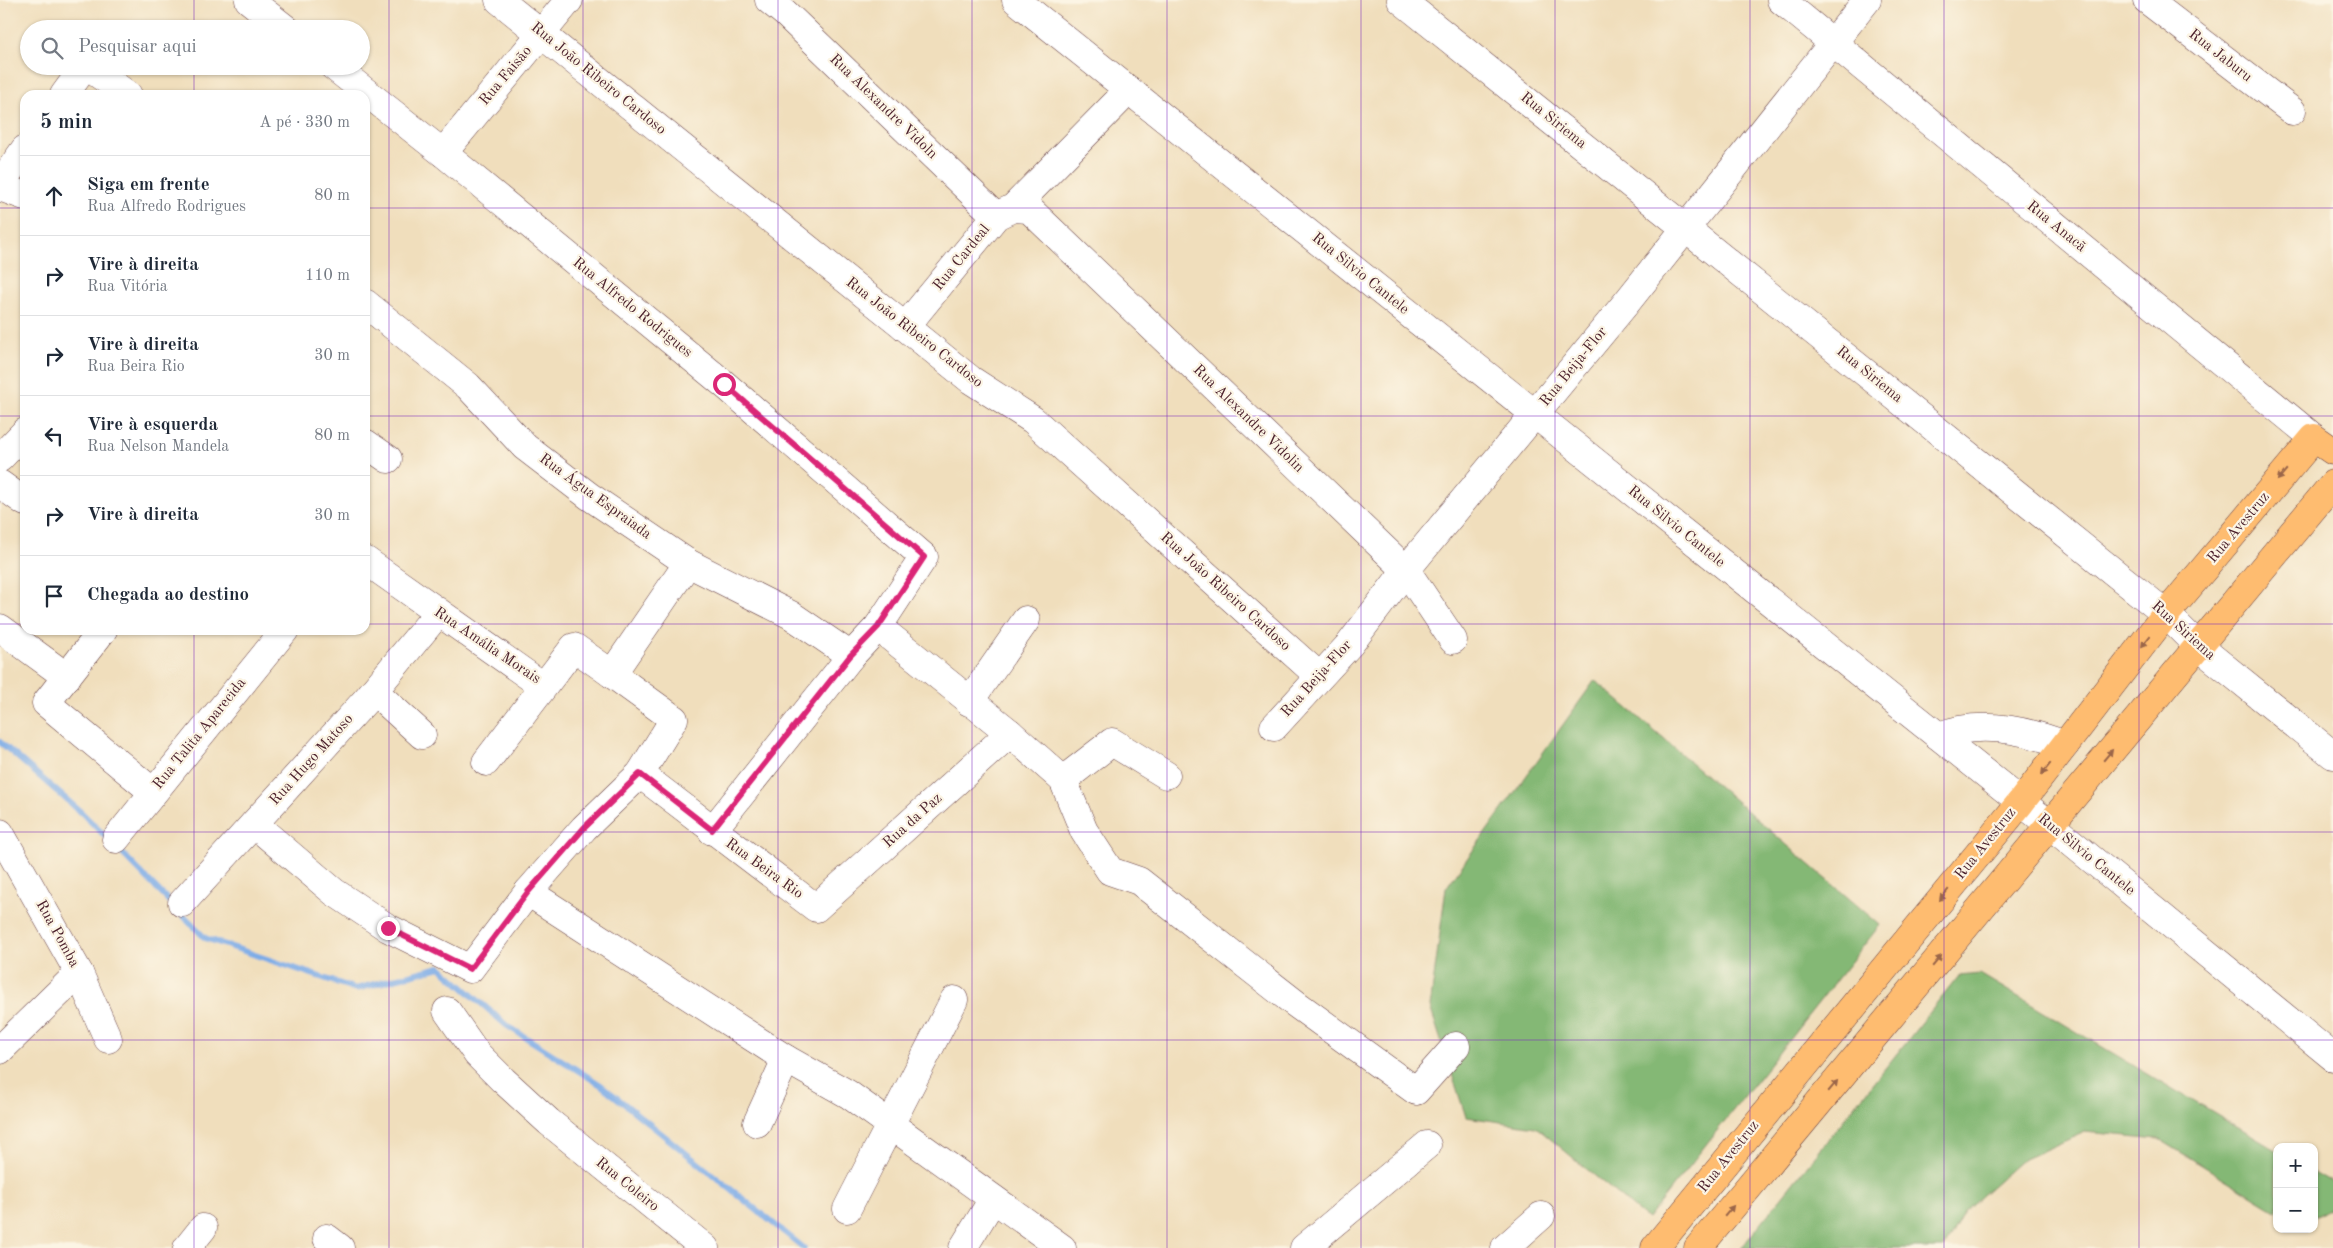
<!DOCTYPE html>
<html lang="pt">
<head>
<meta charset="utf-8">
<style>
  body { margin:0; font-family:"Old Standard TT",serif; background:#f6f6f7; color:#1f2937 }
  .controls { position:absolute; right:15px; bottom:15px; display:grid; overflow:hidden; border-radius:10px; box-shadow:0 1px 4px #0004 }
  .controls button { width:45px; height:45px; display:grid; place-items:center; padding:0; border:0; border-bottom:1px solid #e0e1e3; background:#fff; color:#1f2937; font:25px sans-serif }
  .stop { position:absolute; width:15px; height:15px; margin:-11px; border:4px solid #db2777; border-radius:50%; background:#fff }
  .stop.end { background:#db2777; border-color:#fff; box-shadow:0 1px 5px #0008 }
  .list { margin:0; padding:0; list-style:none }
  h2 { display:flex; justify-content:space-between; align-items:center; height:65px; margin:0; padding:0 20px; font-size:21px }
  h2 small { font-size:16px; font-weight:400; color:#747a83 }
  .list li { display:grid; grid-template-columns:32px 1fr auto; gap:15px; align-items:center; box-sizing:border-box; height:80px; padding:0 20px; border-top:1px solid #e0e1e3 }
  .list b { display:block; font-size:19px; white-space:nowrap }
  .list p { margin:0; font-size:16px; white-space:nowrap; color:#747a83 }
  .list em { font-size:16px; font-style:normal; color:#747a83 }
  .icon { flex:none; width:28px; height:28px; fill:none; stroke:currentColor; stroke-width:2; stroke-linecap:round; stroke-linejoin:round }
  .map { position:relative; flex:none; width:2333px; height:1248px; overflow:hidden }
  .search { position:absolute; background:#fff; box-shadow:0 1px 4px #0004; left:20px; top:20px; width:350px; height:55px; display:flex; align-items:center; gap:12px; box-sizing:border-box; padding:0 18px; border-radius:28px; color:#747a83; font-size:19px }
  .panel { position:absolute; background:#fff; box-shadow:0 1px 4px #0004; left:20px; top:90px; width:350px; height:545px; border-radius:15px }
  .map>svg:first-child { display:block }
</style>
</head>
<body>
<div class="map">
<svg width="2333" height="1248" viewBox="0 0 2333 1248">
  <rect width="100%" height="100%" fill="#fcf5e5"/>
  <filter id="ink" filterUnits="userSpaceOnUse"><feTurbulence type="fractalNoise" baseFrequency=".02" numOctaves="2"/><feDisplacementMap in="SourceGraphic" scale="10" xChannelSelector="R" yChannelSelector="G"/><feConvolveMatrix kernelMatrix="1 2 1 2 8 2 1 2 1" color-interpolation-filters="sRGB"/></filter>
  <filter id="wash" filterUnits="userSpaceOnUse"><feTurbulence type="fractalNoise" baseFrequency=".0096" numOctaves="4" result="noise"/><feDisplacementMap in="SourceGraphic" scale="20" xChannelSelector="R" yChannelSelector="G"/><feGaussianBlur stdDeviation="1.12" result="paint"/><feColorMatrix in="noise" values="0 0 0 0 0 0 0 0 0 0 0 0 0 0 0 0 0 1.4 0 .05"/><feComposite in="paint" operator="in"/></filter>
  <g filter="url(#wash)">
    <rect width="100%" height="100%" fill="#f0debc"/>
    <g fill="#84b874" stroke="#676c50">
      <polygon points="1595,680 1880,925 1647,1219 1536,1127 1466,1117 1430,1007 1446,888"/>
      <polygon points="1980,974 2277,1151 2277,1211 2159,1139 2085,1132 2020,1161 1964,1211 1944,1248 1741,1248 1959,976"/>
      <polygon points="2314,1172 2333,1183 2333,1206 2317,1216 2314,1216"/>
    </g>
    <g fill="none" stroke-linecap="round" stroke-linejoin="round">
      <g stroke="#7dace7" stroke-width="6">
        <polyline points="0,742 82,813 109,840"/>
        <polyline points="116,847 205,938 356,989 440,967 506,1025 601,1085 804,1248"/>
      </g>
    </g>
  </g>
  <g filter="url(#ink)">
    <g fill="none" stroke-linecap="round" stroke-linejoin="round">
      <g stroke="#633c41" stroke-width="29">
        <g id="minor">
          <polyline points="249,0 286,29"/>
          <polyline points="499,0 971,380 1033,420 1319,676"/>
          <polyline points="769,0 785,13 996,216"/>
          <polyline points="1016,0 2050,825 2333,1057"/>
          <polyline points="1401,0 2166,614 2198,646 2333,755"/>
          <polyline points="1781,0 2314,438"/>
          <polyline points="2147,0 2292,111"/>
          <polyline points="87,66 128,95"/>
          <polyline points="333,66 443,153 724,384 924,557 878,627 851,656 712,831"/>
          <polyline points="64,95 85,66"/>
          <polyline points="443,153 569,0"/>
          <polyline points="0,184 25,149"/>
          <polyline points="0,187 25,196"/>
          <polyline points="1013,208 1129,90"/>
          <polyline points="365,303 468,386 525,447 589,496 688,563 791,615 851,656"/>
          <polyline points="905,327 996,216 1013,208 1029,209 1406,570 1453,640"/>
          <polyline points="365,443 388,459"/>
          <polyline points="0,458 25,432"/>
          <polyline points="0,484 25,502"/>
          <polyline points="365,560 543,686"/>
          <polyline points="878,627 1010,733 1063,780 1084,831 1110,871 1139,881 1296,1004 1416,1091 1456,1046"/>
          <polyline points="0,628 67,677"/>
          <polyline points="103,630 46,703 153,792"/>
          <polyline points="374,691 422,735"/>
          <polyline points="969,702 1026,620"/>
          <polyline points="1274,727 1350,644 1406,570 1627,302 1867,0"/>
          <path d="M1939 736C1979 720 2026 730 2065 745"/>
          <polyline points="486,762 574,647 612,674 688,563"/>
          <polyline points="640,774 816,908 1010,733"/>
          <polyline points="1063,780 1112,742 1166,775"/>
          <polyline points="254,824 334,892 388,928 470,969 528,892 584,828 640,774 674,719 612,674"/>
          <polyline points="0,833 79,973 108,1039"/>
          <polyline points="116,839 285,630"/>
          <polyline points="528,892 786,1059 848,1094 1062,1248"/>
          <polyline points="182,903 367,699 438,613"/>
          <polyline points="447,1011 477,1054 503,1080 549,1122 705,1248"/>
          <polyline points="0,1050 79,973"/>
          <polyline points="757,1123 786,1059"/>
          <polyline points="847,1209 954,1000"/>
          <polyline points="327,1238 340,1248"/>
          <polyline points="187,1248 203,1228"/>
          <polyline points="963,1248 993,1199"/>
          <polyline points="1304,1248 1427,1145"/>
          <polyline points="1505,1248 1541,1216"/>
        </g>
      </g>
      <g stroke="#633c41" stroke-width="29">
        <g id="major">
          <polyline points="1655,1248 2021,802 2166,614 2314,438 2333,451"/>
          <polyline points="1698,1248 2333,484"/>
        </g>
      </g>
      <use href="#minor" stroke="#fff" stroke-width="28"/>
      <use href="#major" stroke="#febc70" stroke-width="28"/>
    </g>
    <defs><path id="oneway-solid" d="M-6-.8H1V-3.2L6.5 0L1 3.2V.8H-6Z" transform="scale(1.25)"/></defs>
    <g fill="#9b664a">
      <use href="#oneway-solid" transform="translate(2282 475) rotate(130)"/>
      <use href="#oneway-solid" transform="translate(2146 641) rotate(128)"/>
      <use href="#oneway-solid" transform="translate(2108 755) rotate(-50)"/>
      <use href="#oneway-solid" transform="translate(2046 769) rotate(128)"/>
      <use href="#oneway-solid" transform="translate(1944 895) rotate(129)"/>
      <use href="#oneway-solid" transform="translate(1937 961) rotate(-50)"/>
      <use href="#oneway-solid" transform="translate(1833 1086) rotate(-50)"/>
      <use href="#oneway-solid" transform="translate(1729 1211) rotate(-50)"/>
    </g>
  </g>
  <g fill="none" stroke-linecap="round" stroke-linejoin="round" filter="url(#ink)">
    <polyline stroke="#db2777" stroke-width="6" points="388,928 470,969 528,892 584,828 640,774 712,830 850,656 878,627 924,557 724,384"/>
  </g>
  <path fill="none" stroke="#7b2cbf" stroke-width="1" stroke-opacity="0.55" d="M194 0V29M389 0V1248M583 0V1248M778 0V1248M972 0V1248M1167 0V1248M1361 0V1248M1555 0V1248M1750 0V1248M1944 0V1248M2139 0V1248M194 66V95M0 208H25M365 208H2333M0 416H25M365 416H2333M0 624H25M365 624H2333M194 630V1248M0 832H2333M0 1040H2333"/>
  <g text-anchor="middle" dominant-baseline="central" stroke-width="4.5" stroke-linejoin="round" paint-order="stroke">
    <g font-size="15" fill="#4a1f2b" stroke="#fcf5e5">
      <text transform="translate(2220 56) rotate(38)">Rua Jaburu</text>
      <text transform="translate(506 76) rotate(-50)">Rua Faisão</text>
      <text transform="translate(598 79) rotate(39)">Rua João Ribeiro Cardoso</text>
      <text transform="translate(883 107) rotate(44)">Rua Alexandre Vidoln</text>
      <text transform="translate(1553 121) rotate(39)">Rua Siriema</text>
      <text transform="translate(2056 227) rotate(39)">Rua Anacã</text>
      <text transform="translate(962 258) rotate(-51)">Rua Cardeal</text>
      <text transform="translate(1360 274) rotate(39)">Rua Silvio Cantele</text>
      <text transform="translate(632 308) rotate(39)">Rua Alfredo Rodrigues</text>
      <text transform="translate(914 333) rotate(38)">Rua João Ribeiro Cardoso</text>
      <text transform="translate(1574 367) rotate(-51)">Rua Beija-Flor</text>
      <text transform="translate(1869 375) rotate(39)">Rua Siriema</text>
      <text transform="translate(1248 419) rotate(44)">Rua Alexandre Vidolin</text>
      <text transform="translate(595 497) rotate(36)">Rua Água Espraiada</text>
      <text transform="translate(1676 527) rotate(39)">Rua Silvio Cantele</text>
      <text transform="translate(2239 528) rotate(-50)">Rua Avestruz</text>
      <text transform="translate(1225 592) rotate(42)">Rua João Ribeiro Cardoso</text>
      <text transform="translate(2183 631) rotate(42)">Rua Siriema</text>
      <text transform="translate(487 646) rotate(34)">Rua Amália Morais</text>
      <text transform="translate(1317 679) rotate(-48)">Rua Beija-Flor</text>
      <text transform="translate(200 734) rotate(-51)">Rua Talita Aparecida</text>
      <text transform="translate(312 760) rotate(-48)">Rua Hugo Matoso</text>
      <text transform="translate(913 821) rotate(-42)">Rua da Paz</text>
      <text transform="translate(1986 844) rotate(-51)">Rua Avestruz</text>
      <text transform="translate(2086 855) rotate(39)">Rua Silvio Cantele</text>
      <text transform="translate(764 869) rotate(36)">Rua Beira Rio</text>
      <text transform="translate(57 934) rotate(61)">Rua Pomba</text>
      <text transform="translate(1729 1157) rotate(-51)">Rua Avestruz</text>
      <text transform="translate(627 1185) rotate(39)">Rua Coleiro</text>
    </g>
  </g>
</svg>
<div class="controls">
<button>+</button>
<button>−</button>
</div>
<div class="stop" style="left:724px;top:384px"></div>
<div class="stop end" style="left:388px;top:928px"></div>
<div class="search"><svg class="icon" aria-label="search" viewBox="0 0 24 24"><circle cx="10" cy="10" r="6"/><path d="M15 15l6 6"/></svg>Pesquisar aqui</div>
<section class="panel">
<h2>5 min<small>A pé · 330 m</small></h2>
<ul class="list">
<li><svg class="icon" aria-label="ahead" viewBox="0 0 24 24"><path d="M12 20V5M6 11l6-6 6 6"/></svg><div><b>Siga em frente</b><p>Rua Alfredo Rodrigues</p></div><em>80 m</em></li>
<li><svg class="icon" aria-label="right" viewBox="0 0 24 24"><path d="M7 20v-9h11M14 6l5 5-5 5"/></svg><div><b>Vire à direita</b><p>Rua Vitória</p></div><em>110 m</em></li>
<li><svg class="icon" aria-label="right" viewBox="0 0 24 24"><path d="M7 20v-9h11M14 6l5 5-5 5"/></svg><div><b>Vire à direita</b><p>Rua Beira Rio</p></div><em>30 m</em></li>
<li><svg class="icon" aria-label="left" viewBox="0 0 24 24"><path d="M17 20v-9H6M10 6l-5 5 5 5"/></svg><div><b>Vire à esquerda</b><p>Rua Nelson Mandela</p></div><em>80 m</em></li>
<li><svg class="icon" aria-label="right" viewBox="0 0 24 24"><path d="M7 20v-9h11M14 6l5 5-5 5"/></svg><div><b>Vire à direita</b></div><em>30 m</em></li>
<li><svg class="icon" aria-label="arrive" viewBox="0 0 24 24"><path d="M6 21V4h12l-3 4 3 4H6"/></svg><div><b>Chegada ao destino</b></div></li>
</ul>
</section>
</div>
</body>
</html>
